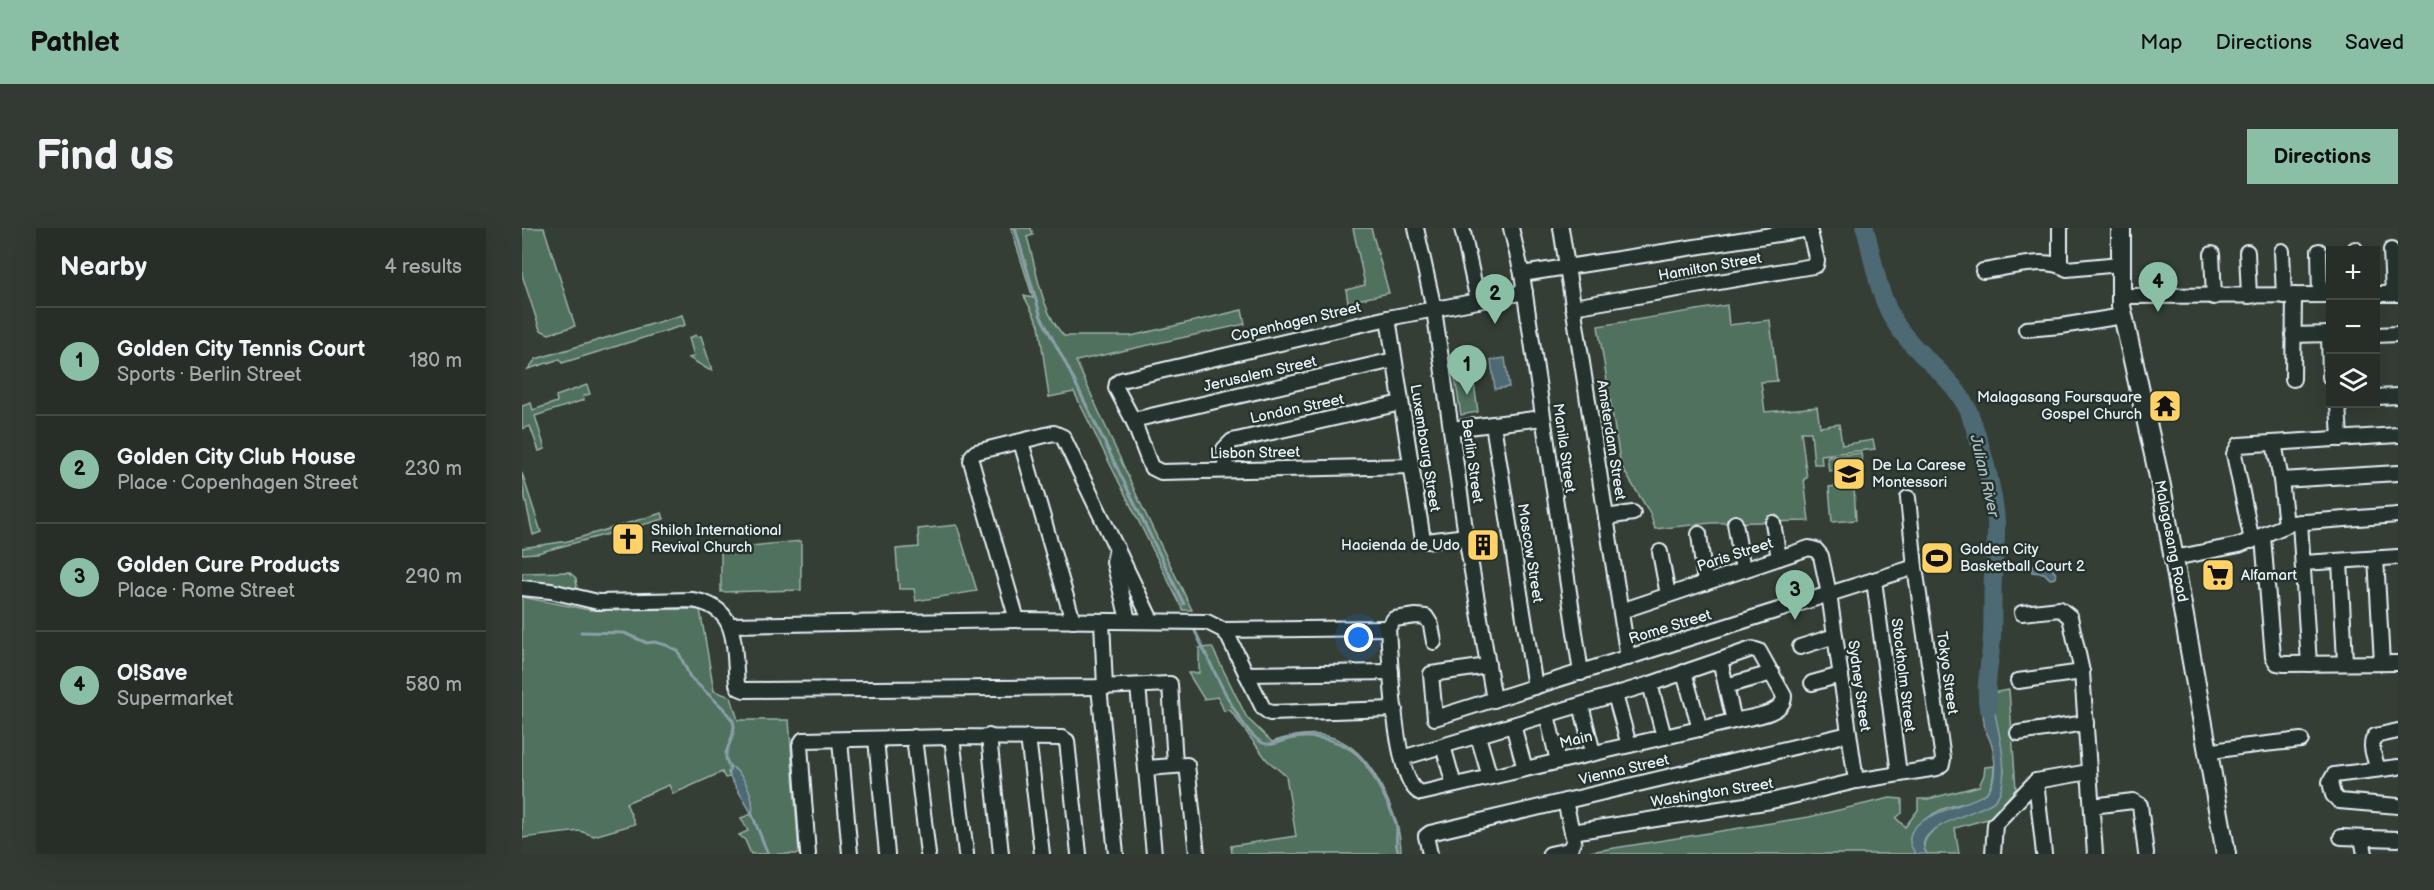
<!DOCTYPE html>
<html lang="en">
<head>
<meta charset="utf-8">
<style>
  body { margin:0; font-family:"Balsamiq Sans",sans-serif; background:#333a34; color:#f1f3f6 }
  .controls { position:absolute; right:18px; top:18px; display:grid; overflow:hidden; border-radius:0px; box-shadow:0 6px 24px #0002 }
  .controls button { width:54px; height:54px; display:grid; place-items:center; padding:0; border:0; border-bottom:2px solid #434a45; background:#272e28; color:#f1f3f6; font:30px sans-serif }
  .you { position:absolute; left:837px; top:410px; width:21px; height:21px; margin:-15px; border:4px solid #fff; border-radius:50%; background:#1a73e8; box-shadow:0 0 0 9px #1a73e833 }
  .badge { display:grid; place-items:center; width:39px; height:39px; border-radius:50%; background:#8abfa5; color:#111; font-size:20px; font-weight:700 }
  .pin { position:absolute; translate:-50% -50px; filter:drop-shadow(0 2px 3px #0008) }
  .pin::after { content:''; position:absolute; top:32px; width:21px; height:18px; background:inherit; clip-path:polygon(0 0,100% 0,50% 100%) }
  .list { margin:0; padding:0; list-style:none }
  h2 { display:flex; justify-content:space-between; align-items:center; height:78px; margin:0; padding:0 24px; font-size:26px }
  h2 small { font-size:20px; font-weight:400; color:#a4a8a8 }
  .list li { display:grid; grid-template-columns:39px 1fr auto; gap:18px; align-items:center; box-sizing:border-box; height:108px; padding:0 24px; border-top:2px solid #434a45 }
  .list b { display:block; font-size:22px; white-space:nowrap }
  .list p { margin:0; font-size:20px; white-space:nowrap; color:#a4a8a8 }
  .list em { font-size:20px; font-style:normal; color:#a4a8a8 }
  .icon { flex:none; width:33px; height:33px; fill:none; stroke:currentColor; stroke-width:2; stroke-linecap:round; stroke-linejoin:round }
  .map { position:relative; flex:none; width:1876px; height:626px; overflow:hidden; border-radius:0px }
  header { display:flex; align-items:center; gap:36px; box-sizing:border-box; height:84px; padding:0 30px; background:#8abfa5; color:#111 }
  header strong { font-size:28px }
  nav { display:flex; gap:33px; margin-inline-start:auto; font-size:21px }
  .intro { display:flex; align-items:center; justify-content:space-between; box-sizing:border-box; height:144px; padding:0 36px }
  h1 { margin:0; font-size:42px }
  .button { padding:15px 27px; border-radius:0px; background:#8abfa5; color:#111; font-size:21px; font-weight:700 }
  main { display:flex; gap:36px; padding:0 36px }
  aside { flex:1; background:#272e28; border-radius:0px; box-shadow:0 6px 24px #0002 }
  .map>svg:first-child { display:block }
</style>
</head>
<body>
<header>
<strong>Pathlet</strong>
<nav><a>Map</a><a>Directions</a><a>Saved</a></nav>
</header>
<div class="intro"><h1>Find us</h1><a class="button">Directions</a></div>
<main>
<aside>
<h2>Nearby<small>4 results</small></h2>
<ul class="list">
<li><span class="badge">1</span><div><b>Golden City Tennis Court</b><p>Sports · Berlin Street</p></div><em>180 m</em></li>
<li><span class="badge">2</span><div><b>Golden City Club House</b><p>Place · Copenhagen Street</p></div><em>230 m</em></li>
<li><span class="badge">3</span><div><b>Golden Cure Products</b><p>Place · Rome Street</p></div><em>290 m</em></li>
<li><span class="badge">4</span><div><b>O!Save</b><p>Supermarket</p></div><em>580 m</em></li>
</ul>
</aside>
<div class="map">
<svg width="1876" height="626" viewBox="0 0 1876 626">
  <rect width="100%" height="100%" fill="#343e35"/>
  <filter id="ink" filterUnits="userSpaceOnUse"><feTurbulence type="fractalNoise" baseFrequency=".0167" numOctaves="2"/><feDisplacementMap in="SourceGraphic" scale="12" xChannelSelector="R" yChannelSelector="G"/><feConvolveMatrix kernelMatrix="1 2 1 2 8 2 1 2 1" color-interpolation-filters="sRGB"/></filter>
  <g filter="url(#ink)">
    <g fill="#4f715d" stroke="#9cb1aa" stroke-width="1.5">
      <polygon points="0,0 22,0 53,98 27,106 18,102 0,47"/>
      <path d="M489 0H509L511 7 505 9C515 41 518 82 542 108H609L720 82 723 96 554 133 615 268 670 382H661L552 164 527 169 517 97 502 68 511 70Z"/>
      <polygon points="831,0 849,0 867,65 826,74 824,62 843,57"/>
      <polygon points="1205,77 1207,97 1248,92 1255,153 1239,154 1243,184 1295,179 1298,199 1317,196 1320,217 1351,212 1353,221 1299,227 1300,236 1292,236 1289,204 1279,204 1285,250 1282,251 1287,293 1189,295 1133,301 1128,285 1099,238 1076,98"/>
      <polygon points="160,87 163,97 40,135 38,131 6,141 14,131"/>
      <polygon points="174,107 175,109 179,108 190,142 187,142 167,130 172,128 167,110"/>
      <polygon points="951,148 956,184 939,187 933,150"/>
      <polygon points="65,157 68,166 61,168 62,172 13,188 23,221 17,223 8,198 0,201 0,178 9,175 11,182 35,174 34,168"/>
      <polygon points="1339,225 1341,239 1307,243 1305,229"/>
      <polygon points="0,245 19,304 11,307 0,256"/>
      <polygon points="1325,257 1326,260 1332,260 1334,292 1310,294 1307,259"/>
      <polygon points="140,285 142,291 15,325 0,326 0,320 46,313"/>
      <polygon points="435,297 455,363 394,373 392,361 377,361 374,321 397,319 396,301"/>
      <polygon points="279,313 279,362 199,364 199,321"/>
      <polygon points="47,344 54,350 55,362 32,356 0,354 0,345"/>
      <path d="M0 369 68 382 178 381 192 463 209 469 216 492H267L277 626H229L223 612 217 607 226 603 219 590 230 586C233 568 221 554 212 540L206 544 208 549 203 550 200 544 151 566 147 557 104 575 113 596 72 608 58 603 0 610Z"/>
      <path d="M690 419 725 490 750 514C805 495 838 512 862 564 872 585 879 603 879 626H710L709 618 774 608 764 548 745 532 708 482 702 483 696 469 682 471 666 445H677V420Z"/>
      <path d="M1487 462 1494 561 1469 590 1433 600 1437 626H1405C1387 600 1457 582 1472 573L1482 543 1469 465Z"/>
      <path d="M1472 538C1472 584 1438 568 1411 586 1403 592 1395 603 1388 610L1394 626H1055L1287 589 1368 570 1380 571V585L1374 590 1383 599 1396 582V571H1406L1457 558 1462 547 1463 539Z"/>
    </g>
    <g fill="#4d6973" stroke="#8b9fa8" stroke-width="1.5">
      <polygon points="983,130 987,159 973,161 969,132"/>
      <polygon points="1515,335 1527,337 1534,346 1533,350 1528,351 1522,345 1510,344 1510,338"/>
      <path d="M1460 457H1468C1470 486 1495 551 1472 573 1459 585 1385 599 1405 626H1394C1364 588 1450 579 1465 564 1475 554 1474 528 1469 515 1467 508 1462 503 1462 494 1460 482 1460 469 1460 457Z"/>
      <path d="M207 538C223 545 233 570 230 586L208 549Z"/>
    </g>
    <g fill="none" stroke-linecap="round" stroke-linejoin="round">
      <g stroke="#8b9fa8" stroke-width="3">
        <polyline points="493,0 519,89 544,136 662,376"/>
        <path d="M671 399C684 424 717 505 741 515 750 519 759 513 767 511 791 506 818 511 836 527 848 538 869 580 874 595 877 605 871 617 878 626"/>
        <polyline points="59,404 102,405 125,415 132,414 144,417 156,423 168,449 201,480 211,493 212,498 211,506 204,525 204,531 208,541"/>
        <polyline points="229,584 246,626"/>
      </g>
      <path stroke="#4d6973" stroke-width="18" d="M1343 0C1352 33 1356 70 1376 99 1398 132 1434 149 1448 187 1460 220 1471 258 1474 293 1475 312 1472 330 1471 348 1470 368 1471 388 1470 408 1469 432 1462 456 1466 480"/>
      <g stroke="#e8f1f8" stroke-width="18">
        <g id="minor">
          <polyline points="894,0 912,81 944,308 972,472"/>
          <polyline points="940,0 956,73"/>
          <polyline points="989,0 1000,46 1059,445"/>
          <polyline points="1039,0 1106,430"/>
          <polyline points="1833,21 1833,22"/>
          <polyline points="1869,22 1871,66"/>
          <polyline points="1760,23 1762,68"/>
          <polyline points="1797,23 1798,67"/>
          <polyline points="1725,24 1727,68"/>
          <polyline points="1690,26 1692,69"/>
          <polyline points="1538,38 1538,0"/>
          <path d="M1461 43C1486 40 1523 28 1545 41L1598 36"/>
          <polyline points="1000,46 1288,1"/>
          <polyline points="1854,66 1876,66"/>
          <polyline points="1598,68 1808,67"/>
          <polyline points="1051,79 1291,38 1294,37 1295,33 1287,0"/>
          <polyline points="866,90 901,312 905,313 944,308"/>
          <polyline points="1504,101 1539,98 1601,88"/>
          <polyline points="1807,106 1808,149"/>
          <polyline points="1771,107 1808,106"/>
          <polyline points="1854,107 1876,106"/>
          <polyline points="1771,151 1772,67"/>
          <polyline points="1854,169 1876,168"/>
          <polyline points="1816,176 1818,211"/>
          <polyline points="611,192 872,132"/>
          <polyline points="971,196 1013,459"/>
          <polyline points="929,201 1021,190"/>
          <polyline points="499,214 551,393"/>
          <polyline points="1752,215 1759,252 1764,297"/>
          <polyline points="889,238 639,244 629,239 611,192 594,160 595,155 599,152 866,90 1003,64"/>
          <polyline points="704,242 702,221 710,213 879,175"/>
          <polyline points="1759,252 1876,245"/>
          <polyline points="1084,289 1111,285"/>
          <polyline points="1778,294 1787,436"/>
          <polyline points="1213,295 1221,342"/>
          <polyline points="1251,295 1257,330"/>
          <polyline points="1177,306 1183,355"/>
          <polyline points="1741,309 1751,429 1755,435 1762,436 1876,435"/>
          <polyline points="1730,313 1712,226 1717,217 1876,207"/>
          <polyline points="595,320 592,334 606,392"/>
          <polyline points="1138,324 1146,367"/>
          <polyline points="1652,330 1717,317 1770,295 1876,287"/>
          <polyline points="1854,330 1860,435"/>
          <polyline points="1818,333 1823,434"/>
          <polyline points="1781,335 1876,329"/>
          <polyline points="1352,352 1377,546"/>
          <path d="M0 360 29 363 76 374 170 372C218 379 211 418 215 456L217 460 222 462 577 459 648 456 653 536"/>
          <polyline points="1099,383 1287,320 1294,322 1299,328 1307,366 1334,553"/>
          <polyline points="1500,385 1538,381 1548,389 1560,444 1573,626"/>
          <polyline points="495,392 449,233 450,228 454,224 532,205 541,209 629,392"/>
          <polyline points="580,393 583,459"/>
          <polyline points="209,397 495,392 685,394 701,402 706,408 741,480 748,485 873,481"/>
          <polyline points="701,402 866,400"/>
          <polyline points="1278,419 1313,408"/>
          <polyline points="1198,432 1212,493"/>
          <polyline points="966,438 909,446 913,490 1393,339"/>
          <polyline points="1162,444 1178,501"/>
          <polyline points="724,446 869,444"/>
          <polyline points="1496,453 1560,444"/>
          <polyline points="1290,455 1319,447"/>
          <polyline points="1128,456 1142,509"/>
          <polyline points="616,458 632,626"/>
          <polyline points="1204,458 1250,445"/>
          <polyline points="577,459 594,626"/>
          <polyline points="1093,467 1107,517"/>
          <polyline points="1059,477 1071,525"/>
          <polyline points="1025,487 1036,533"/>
          <polyline points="991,497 1003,541"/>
          <polyline points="1496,505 1564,495"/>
          <polyline points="467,508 479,626"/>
          <polyline points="956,508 968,549"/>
          <polyline points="392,509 406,626"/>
          <polyline points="430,509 444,626"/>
          <polyline points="506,509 520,626"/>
          <polyline points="354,511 365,626"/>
          <polyline points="318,512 328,626"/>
          <polyline points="921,518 932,557"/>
          <path d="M1686 524C1717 518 1747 516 1779 512"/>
          <path d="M880 530 1128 456 1230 421 1237 423 1262 468C1262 487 1227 489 1212 493L899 565C872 557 868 427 866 400L872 391 894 388 904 389 909 397 912 414"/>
          <polyline points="1876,539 1812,547 1808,554 1811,567 1817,573 1876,578"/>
          <polyline points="625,540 665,537 675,626"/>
          <path d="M1856 541C1853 530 1846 517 1853 508L1876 503"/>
          <polyline points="1514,553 1522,626"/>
          <polyline points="1570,578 1611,573 1618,577 1624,626"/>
          <polyline points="1050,604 1249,573 1334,553 1415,540 1420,536 1421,531 1393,339 1386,270"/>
          <polyline points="1819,609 1876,611"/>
          <polyline points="1840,610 1843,626"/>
          <polyline points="286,626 278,517 281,512 430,509 540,510 545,513 557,626"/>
          <polyline points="908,626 904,608 908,605 1327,506"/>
          <polyline points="1028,626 1047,622 1052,613 1043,573"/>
          <polyline points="1471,626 1473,596 1514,553 1567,544"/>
        </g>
      </g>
      <g stroke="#e8f1f8" stroke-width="22">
        <polyline id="major" points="1599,0 1599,78 1639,258 1704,626"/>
      </g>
      <use href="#minor" stroke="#26332d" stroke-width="14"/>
      <use href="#major" stroke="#26332d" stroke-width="18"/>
    </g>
  </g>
  <defs>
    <g id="temple-square" transform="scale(1.725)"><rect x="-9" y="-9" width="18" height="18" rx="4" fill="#ffd166" stroke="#26332d"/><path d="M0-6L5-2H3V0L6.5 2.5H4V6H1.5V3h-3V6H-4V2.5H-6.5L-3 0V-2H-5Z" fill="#111"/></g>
    <g id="school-square" transform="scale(1.725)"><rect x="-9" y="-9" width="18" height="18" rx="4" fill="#ffd166" stroke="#26332d"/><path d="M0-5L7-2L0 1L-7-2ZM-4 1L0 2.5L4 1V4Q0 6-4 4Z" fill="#111"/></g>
    <g id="church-square" transform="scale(1.725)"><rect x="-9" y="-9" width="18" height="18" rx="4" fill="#ffd166" stroke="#26332d"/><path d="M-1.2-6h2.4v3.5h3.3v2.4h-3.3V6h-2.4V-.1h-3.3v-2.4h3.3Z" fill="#111"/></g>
    <g id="building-square" transform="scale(1.725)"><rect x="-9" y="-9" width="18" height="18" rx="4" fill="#ffd166" stroke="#26332d"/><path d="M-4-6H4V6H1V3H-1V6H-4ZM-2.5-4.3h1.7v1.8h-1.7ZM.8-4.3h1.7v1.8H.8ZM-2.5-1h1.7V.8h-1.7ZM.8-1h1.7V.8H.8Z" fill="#111"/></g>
    <g id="stadium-square" transform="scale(1.725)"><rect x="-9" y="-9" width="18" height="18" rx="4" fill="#ffd166" stroke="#26332d"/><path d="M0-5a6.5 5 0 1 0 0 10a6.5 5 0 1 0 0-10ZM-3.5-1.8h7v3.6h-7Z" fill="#111"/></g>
    <g id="supermarket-square" transform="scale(1.725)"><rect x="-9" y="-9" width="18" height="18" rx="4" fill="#ffd166" stroke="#26332d"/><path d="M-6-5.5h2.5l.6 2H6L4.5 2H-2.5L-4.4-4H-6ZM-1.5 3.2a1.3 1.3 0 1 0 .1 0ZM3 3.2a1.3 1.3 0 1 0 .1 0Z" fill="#111"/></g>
  </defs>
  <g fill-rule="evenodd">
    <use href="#temple-square" x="1643" y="178"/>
    <use href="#school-square" x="1327" y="246"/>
    <use href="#church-square" x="106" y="311"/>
    <use href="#building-square" x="961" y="317"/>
    <use href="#stadium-square" x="1415" y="330"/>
    <use href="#supermarket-square" x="1696" y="347"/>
  </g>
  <g text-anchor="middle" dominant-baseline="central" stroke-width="5" stroke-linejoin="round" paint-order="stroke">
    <g font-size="15" fill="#e8f1f8" stroke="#26332d">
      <text transform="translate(1188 39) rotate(-10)">Hamilton Street</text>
      <text transform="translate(774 94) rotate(-13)">Copenhagen Street</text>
      <text transform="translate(738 146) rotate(-13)">Jerusalem Street</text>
      <text transform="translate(775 181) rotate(-12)">London Street</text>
      <text transform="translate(1089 212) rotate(81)">Amsterdam Street</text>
      <text transform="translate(903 220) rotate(81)">Luxembourg Street</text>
      <text transform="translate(1042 220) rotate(82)">Manila Street</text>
      <text transform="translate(733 225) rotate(-1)">Lisbon Street</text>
      <text transform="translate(950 233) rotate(82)">Berlin Street</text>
      <text transform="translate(1649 313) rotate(79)">Malagasang Road</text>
      <text transform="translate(1008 325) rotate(81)">Moscow Street</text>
      <text transform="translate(1213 327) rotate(-18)">Paris Street</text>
      <text transform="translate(1148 399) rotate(-17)">Rome Street</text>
      <text transform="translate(1425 445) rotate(82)">Tokyo Street</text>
      <text transform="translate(1381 447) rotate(83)">Stockholm Street</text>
      <text transform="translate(1337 458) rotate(82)">Sydney Street</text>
      <text transform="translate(1054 512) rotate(-13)">Main</text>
      <text transform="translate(1102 542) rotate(-13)">Vienna Street</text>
      <text transform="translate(1190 565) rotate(-9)">Washington Street</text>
    </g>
    <g font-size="15" fill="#e8f1f8" stroke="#26332d" text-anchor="start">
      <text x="1620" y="169" text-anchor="end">Malagasang Foursquare<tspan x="1620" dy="17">Gospel Church</tspan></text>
      <text x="1350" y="237">De La Carese<tspan x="1350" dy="17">Montessori</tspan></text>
      <text x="129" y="302">Shiloh International<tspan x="129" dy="17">Revival Church</tspan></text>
      <text x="938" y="317" text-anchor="end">Hacienda de Udo</text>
      <text x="1438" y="321">Golden City<tspan x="1438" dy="17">Basketball Court 2</tspan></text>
      <text x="1719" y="347">Alfamart</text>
    </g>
    <g font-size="16" font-style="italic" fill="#aabbc3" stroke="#26332d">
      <text transform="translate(1462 248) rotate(77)">Julian River</text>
    </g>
  </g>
</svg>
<div class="controls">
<button>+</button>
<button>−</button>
<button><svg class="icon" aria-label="layers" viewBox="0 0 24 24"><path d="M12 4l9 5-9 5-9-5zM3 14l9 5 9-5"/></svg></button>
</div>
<div class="you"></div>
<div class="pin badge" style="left:945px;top:167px">1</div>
<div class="pin badge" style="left:973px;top:96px">2</div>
<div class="pin badge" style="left:1273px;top:392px">3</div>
<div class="pin badge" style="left:1636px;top:84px">4</div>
</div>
</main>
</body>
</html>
